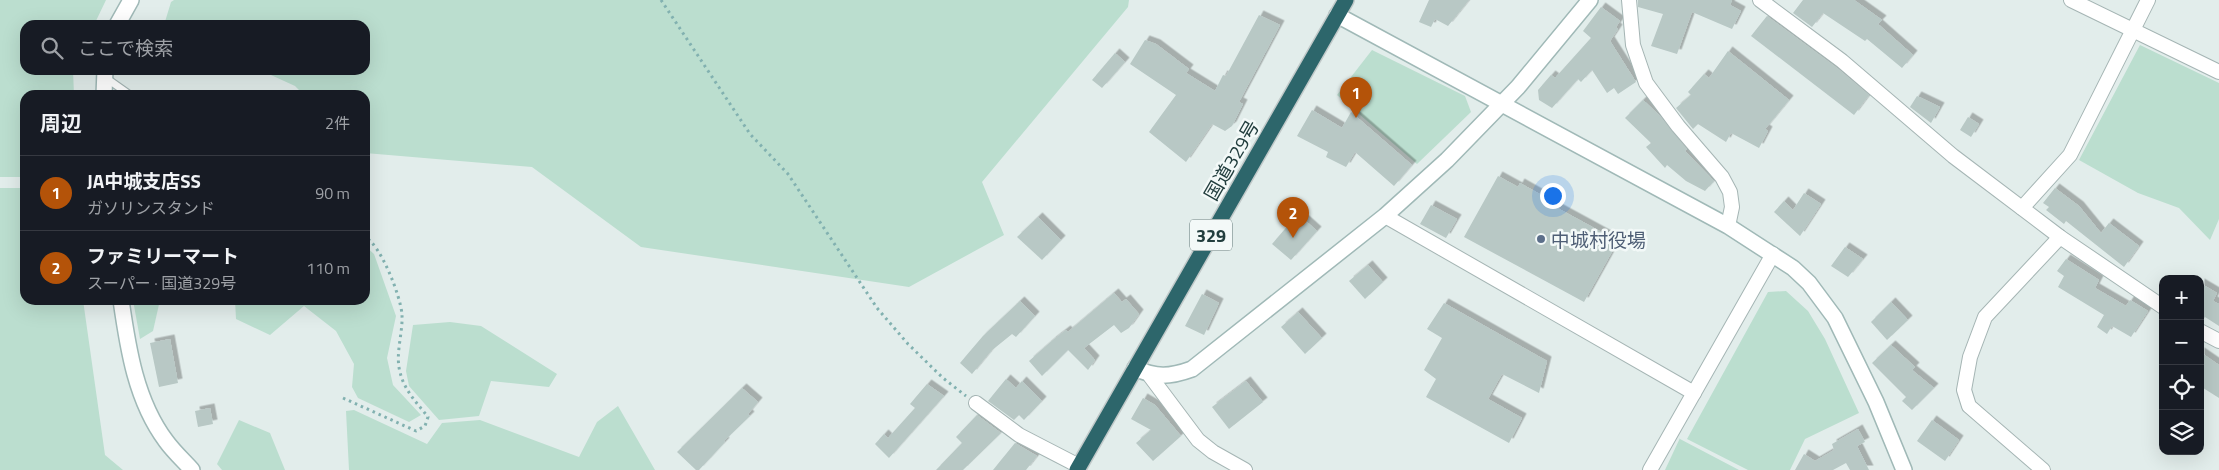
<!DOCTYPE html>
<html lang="ja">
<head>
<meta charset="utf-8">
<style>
  body { margin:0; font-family:"Titillium Web","Noto Sans JP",sans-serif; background:#242831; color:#f1f3f6 }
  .controls { position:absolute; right:15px; bottom:15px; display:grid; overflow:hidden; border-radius:10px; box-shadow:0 5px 20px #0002 }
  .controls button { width:45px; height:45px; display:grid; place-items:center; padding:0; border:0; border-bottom:1px solid #363941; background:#171b24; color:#f1f3f6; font:25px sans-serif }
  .you { position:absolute; left:1552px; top:195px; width:18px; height:18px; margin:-12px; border:4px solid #fff; border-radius:50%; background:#1a73e8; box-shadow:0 0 0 8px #1a73e833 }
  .badge { display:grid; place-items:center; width:32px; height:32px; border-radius:50%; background:#b45309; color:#fff; font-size:16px; font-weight:700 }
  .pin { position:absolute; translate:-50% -41px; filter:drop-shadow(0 1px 2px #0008) }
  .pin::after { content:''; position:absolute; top:26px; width:18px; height:15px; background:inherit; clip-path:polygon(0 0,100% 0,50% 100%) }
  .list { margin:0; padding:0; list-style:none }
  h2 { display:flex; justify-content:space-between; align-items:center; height:65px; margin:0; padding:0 20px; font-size:21px }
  h2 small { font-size:16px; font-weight:400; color:#9ea1a6 }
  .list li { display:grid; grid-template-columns:32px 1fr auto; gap:15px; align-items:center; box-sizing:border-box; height:75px; padding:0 20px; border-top:1px solid #363941 }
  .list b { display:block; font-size:19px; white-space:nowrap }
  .list p { margin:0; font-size:16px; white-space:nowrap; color:#9ea1a6 }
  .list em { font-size:16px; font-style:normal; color:#9ea1a6 }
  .icon { flex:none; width:28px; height:28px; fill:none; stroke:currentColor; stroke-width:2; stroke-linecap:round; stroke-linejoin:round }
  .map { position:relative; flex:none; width:2219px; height:470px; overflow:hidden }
  .search { position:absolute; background:#171b24; box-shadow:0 5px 20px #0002; left:20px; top:20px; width:350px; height:55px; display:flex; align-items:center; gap:12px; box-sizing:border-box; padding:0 18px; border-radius:15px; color:#9ea1a6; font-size:19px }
  .panel { position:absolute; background:#171b24; box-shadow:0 5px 20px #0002; left:20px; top:90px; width:350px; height:215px; border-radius:15px }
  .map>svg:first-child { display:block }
</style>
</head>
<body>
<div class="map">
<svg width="2219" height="470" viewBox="0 0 2219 470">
  <defs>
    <filter id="shadow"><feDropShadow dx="4.5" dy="-4.5" stdDeviation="0" flood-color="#0004"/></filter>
  </defs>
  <rect width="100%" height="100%" fill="#e2edeb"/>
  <g fill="#bbdecf">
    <polygon points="0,0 106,0 94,25 25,25 25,70 73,70 74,95 25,95 25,177 0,177"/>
    <polygon points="174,0 1129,0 1128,7 982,182 1004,235 909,287 641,247 532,167 365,153 365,95 304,95 295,86 260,70 365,70 365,25 164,25 171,2"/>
    <polygon points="2140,45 2219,83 2219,219 2210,240 2179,208 2138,193 2079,160"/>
    <polygon points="1372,50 1465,96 1471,112 1417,164 1337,95"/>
    <polygon points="0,188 25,188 25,300 83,300 105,455 123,470 0,470"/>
    <polygon points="365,246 374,254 396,316 387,358 393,385 421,415 409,422 358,398 352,387 354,364 336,331 304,306 270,335 236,319 235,300 365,300"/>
    <polygon points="1786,291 1808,311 1825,339 1859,413 1805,439 1790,470 1748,470 1687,439 1768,292"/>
    <polygon points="133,300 160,300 153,331 140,339"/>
    <polygon points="450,322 481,326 557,374 549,387 491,381 479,416 439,420 409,386 406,371 413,325"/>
    <polygon points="618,406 655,470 349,470 346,411 354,410 427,444 442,423 480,420 579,457 597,422"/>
    <polygon points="239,420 270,433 285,470 222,470 217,464"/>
    <polygon points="1680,438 1680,439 1739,470 1665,470"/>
  </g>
  <g fill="#b8c8c5" filter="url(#shadow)">
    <polygon points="1429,0 1469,0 1448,26 1435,19 1431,27 1419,22"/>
    <polygon points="1638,0 1732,0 1730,5 1741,11 1732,29 1692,12 1677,54 1651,46 1663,14 1638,7"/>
    <polygon points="1803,0 1854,0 1882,20 1878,24 1913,55 1902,68 1867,39 1865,41 1823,13 1812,27 1793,13"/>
    <polygon points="1601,7 1620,21 1616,27 1618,29 1610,41 1636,82 1618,94 1614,88 1607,93 1592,70 1581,82 1578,79 1552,108 1539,100 1538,90 1551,75 1555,78 1591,38 1583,31"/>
    <polygon points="1259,15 1280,25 1239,102 1243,104 1232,126 1225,131 1212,124 1186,162 1149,132 1176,95 1130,64 1145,40 1156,44 1189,69 1186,73 1215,91 1223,75 1226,76"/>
    <polygon points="1767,16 1837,68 1869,95 1854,115 1751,36"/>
    <polygon points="1728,51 1789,100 1765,129 1768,131 1759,148 1731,133 1726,142 1698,124 1693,129 1676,108 1691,95 1688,92 1704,74 1709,78"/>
    <polygon points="1115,53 1125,62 1102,88 1092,80"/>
    <polygon points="1917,96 1940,107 1931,123 1910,107"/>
    <polygon points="1643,100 1659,115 1687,149 1685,151 1714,181 1705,191 1686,181 1667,165 1665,168 1646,147 1651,143 1625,118"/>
    <polygon points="1312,110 1342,128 1351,112 1412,165 1394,186 1355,152 1346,167 1326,157 1328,152 1297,136"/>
    <polygon points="1968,117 1979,124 1971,137 1960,130"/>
    <polygon points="1498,176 1518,187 1520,183 1552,201 1550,204 1618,241 1584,302 1464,237"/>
    <polygon points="2055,188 2079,206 2101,233 2109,223 2139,246 2124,267 2066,221 2064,224 2046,210 2049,207 2043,203"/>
    <polygon points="1804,193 1821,204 1800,236 1774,212 1784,201 1793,210"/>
    <polygon points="1431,205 1457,219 1446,238 1420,224"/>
    <polygon points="1298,214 1317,231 1291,260 1272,244"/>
    <polygon points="1038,217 1061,240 1042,260 1017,237"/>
    <polygon points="1845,247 1863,259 1848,277 1831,266"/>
    <polygon points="2066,259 2099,280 2095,288 2126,306 2130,300 2148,311 2131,337 2112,326 2107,334 2097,327 2104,315 2058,287 2064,276 2057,271"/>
    <polygon points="1368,265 1383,282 1365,299 1349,281"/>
    <polygon points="2200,283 2217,293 2213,301 2219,304 2219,326 2205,317 2200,322"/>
    <polygon points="1114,293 1122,302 1126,299 1139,314 1129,328 1121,333 1114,325 1084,348 1095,360 1088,370 1068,350 1042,376 1029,361 1053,340 1066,330 1068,332"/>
    <polygon points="1202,294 1219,303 1204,335 1185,326"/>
    <polygon points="1020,301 1035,316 1016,337 1012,334 991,351 972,374 960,363 983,336"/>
    <polygon points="1891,302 1908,320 1887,340 1871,322"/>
    <polygon points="1444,303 1547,361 1539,393 1502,374 1488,399 1522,418 1509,443 1426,397 1436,379 1424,370 1442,338 1427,329"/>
    <polygon points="1298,312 1322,338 1305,354 1281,327"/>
    <polygon points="170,339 178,383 159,387 150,343"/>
    <polygon points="1891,345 1915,367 1912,370 1934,388 1912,410 1902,401 1906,397 1872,363"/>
    <polygon points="2200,352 2219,365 2219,398 2200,386"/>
    <polygon points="1006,379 1016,388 1022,381 1042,401 1024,420 1019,415 1014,420 988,401"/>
    <polygon points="1246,381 1263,402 1229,429 1212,407"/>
    <polygon points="927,384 944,396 889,458 875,444 884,434 888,438 915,408 910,404"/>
    <polygon points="742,388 758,402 748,414 750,416 724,441 725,442 699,470 696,470 677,452"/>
    <polygon points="1143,398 1155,405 1181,436 1153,461 1136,443 1151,430 1131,419"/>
    <polygon points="210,408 213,424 198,427 195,411"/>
    <polygon points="977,415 1001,433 963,470 936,470 962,443 956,437"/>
    <polygon points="1932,420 1959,440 1945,461 1917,441"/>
    <polygon points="1858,429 1865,442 1857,446 1869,470 1850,470 1846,463 1833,470 1795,470 1804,454 1815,461 1834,450 1832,444"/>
    <polygon points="1015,443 1037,456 1026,470 993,470"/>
  </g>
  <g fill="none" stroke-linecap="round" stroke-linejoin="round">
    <g stroke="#a5b5b4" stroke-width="9">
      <polyline id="lane" points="106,78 130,95"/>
    </g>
    <g stroke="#a5b5b4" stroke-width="16">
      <g id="street">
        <polyline points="1629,0 1633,45 1646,83 1678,126 1722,177 1730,192 1732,207 1728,226"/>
        <polyline points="1760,0 1842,61 1953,156 2060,237 2163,307"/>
        <polyline points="2071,0 2219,72"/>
        <polyline points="2022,208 2070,155 2148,0"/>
        <polyline points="1385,216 1694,393"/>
        <polyline points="2200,331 2219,341"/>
        <polyline points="1150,376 1198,440 1213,452 1245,470"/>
        <polyline points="976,403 1019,435 1079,466"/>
        <polyline points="1650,470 1773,254"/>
        <polyline points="2043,470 1969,406 1964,390 1970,357 1985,317 2060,237"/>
      </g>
    </g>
    <g stroke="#a0b9b7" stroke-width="18">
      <g id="secondary">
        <polyline points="1337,15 1728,226 1793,268 1809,283 1835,318 1876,402 1904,470"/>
        <polyline points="117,25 131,0"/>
        <polyline points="104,95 105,70"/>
        <path d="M121 300C128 349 136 401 166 441 174 452 184 461 192 470"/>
        <path d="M1135 368C1156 378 1170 377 1192 369L1385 216 1447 160 1518 87 1590 0"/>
      </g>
    </g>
    <g stroke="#c1c9c9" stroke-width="18">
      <polyline id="highway" points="1077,470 1346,0"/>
    </g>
    <g stroke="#82b1b0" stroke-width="3" stroke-dasharray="2.5 4" stroke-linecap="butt">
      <polyline points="661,0 750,134 788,174 877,308 908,344 943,378 966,396"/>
      <path d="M343 398 416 431 425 426 428 417C417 403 404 390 400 372 395 354 403 333 402 315 401 297 381 245 365 237"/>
    </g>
    <use href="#lane" stroke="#fff" stroke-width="7"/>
    <use href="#street" stroke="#fff" stroke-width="14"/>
    <use href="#secondary" stroke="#fff" stroke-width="15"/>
    <use href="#highway" stroke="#2d666b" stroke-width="15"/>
  </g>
  <circle fill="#5c6f8a" stroke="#f3f9f8" stroke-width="2" cx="1541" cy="239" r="5"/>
  <g text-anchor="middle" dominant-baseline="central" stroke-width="5" stroke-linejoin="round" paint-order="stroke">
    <rect fill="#f3f9f8" stroke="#617676" stroke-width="1" x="1190" y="219.5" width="42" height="31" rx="4"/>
    <g font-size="18" font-weight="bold" fill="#223e3e">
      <text x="1211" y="235">329</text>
    </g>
    <g font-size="19" fill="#223e3e" stroke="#f3f9f8">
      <text transform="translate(1231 160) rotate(-60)">国道329号</text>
    </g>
    <g font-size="19" fill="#4e5e75" stroke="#f3f9f8" text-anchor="start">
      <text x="1551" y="239">中城村役場</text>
    </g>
  </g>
</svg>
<div class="controls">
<button>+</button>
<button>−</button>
<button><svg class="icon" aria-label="locate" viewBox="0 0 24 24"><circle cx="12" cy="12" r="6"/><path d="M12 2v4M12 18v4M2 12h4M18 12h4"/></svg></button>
<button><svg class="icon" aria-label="layers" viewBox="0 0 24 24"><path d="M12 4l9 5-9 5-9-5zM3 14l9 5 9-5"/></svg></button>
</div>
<div class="you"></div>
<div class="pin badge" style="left:1356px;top:118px">1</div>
<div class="pin badge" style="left:1293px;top:238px">2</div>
<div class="search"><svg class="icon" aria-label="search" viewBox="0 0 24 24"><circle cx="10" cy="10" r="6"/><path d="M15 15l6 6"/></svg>ここで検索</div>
<section class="panel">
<h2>周辺<small>2件</small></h2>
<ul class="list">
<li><span class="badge">1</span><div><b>JA中城支店SS</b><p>ガソリンスタンド</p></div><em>90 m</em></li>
<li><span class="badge">2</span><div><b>ファミリーマート</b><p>スーパー · 国道329号</p></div><em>110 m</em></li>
</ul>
</section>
</div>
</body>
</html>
